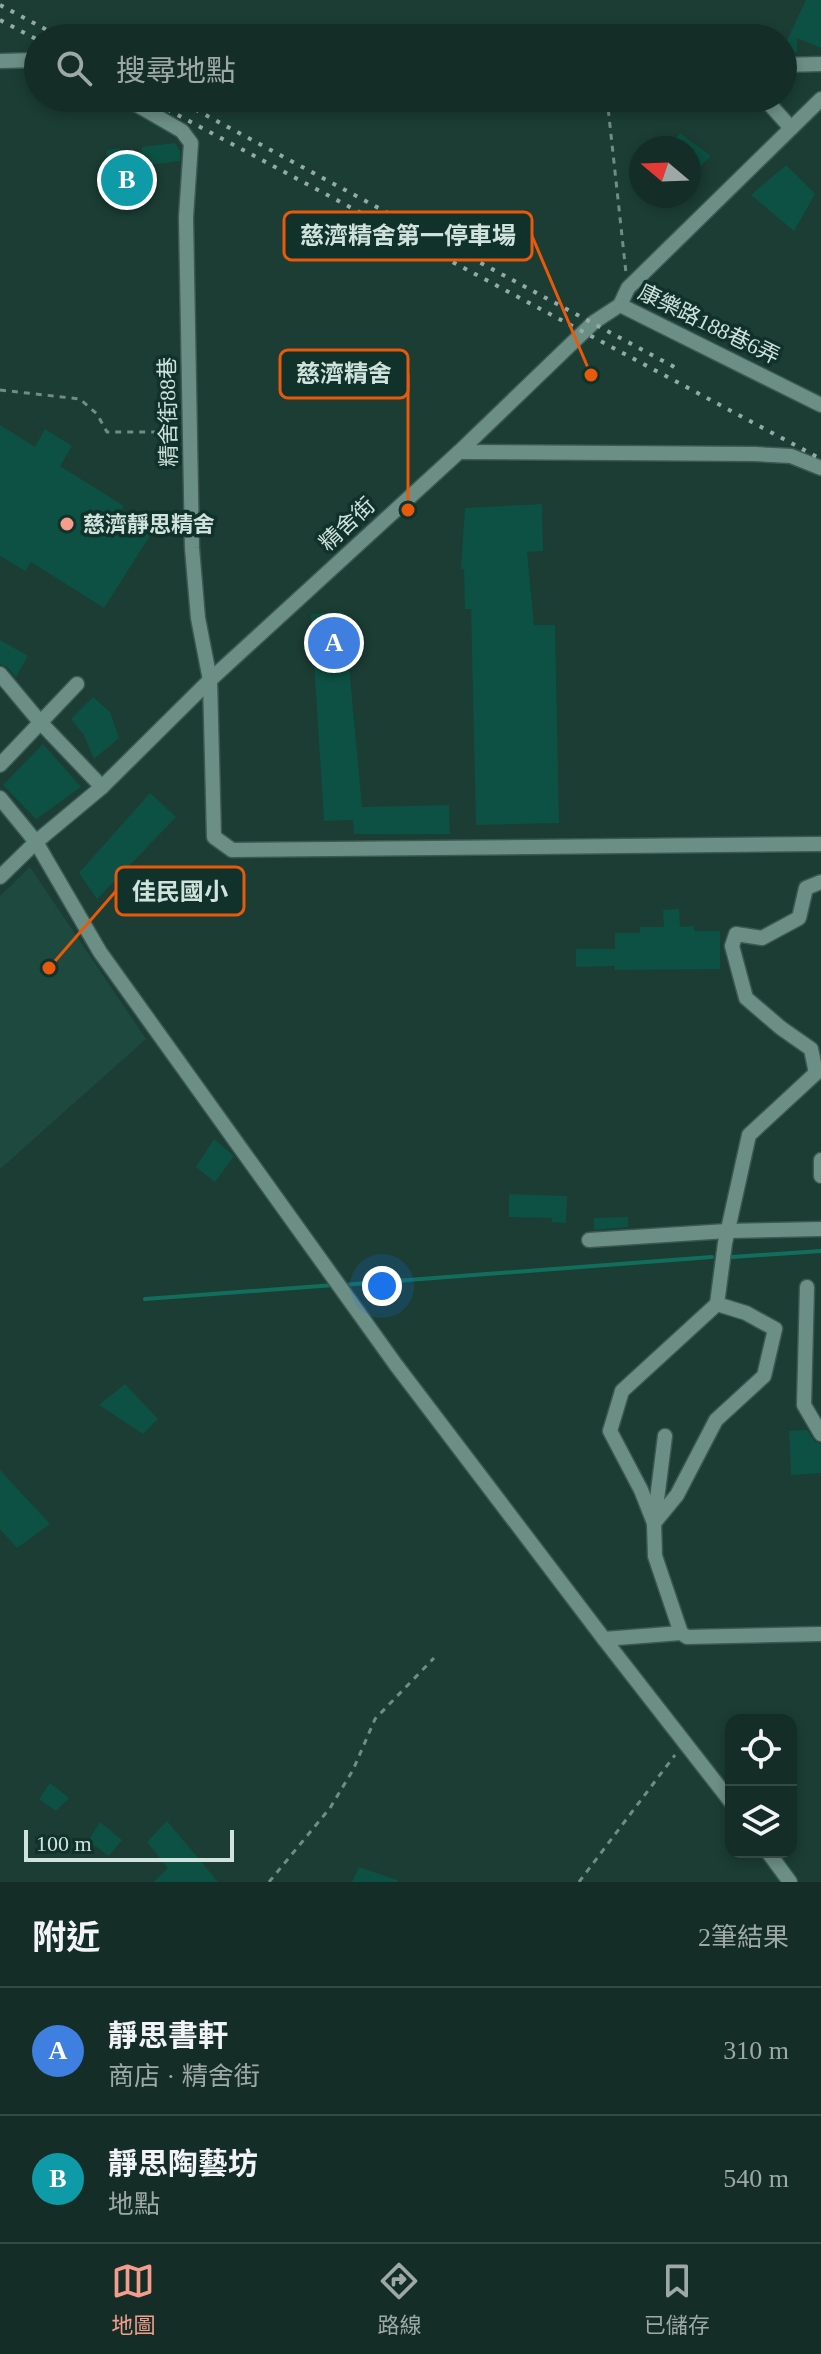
<!DOCTYPE html>
<html lang="zh-TW">
<head>
<meta charset="utf-8">
<style>
  body { margin:0; font-family:"Times New Roman","Noto Sans TC",serif; background:#213a33; color:#f1f3f6 }
  .controls { position:absolute; right:24px; bottom:24px; display:grid; overflow:hidden; border-radius:16px; box-shadow:0 4px 12px #0003 }
  .controls button { width:72px; height:72px; display:grid; place-items:center; padding:0; border:0; border-bottom:2px solid #334a44; background:#142e27; color:#f1f3f6; font:40px sans-serif }
  .compass { position:absolute; left:629px; top:136px; width:72px; height:72px; border-radius:50%; background:#142e27; box-shadow:0 4px 12px #0003; rotate:289deg }
  .scale { position:absolute; left:24px; bottom:20px; width:210px; box-sizing:border-box; padding-left:8px; border:4px solid #cfe2dc; border-top:0; font-size:22px; line-height:28px; white-space:nowrap; color:#cfe2dc; -webkit-text-stroke:6px #10322a; paint-order:stroke }
  .you { position:absolute; left:382px; top:1286px; width:28px; height:28px; margin:-20px; border:6px solid #fff; border-radius:50%; background:#1a73e8; box-shadow:0 0 0 12px #1a73e833 }
  .badge { display:grid; place-items:center; width:52px; height:52px; border-radius:50%; background:#f59d8d; color:#fff; font-size:26px; font-weight:700 }
  .pin { position:absolute; translate:-50% -50%; border:4px solid #fff; box-shadow:0 2px 8px #0006 }
  .list { margin:0; padding:0; list-style:none }
  h2 { display:flex; justify-content:space-between; align-items:center; height:104px; margin:0; padding:0 32px; font-size:34px }
  h2 small { font-size:26px; font-weight:400; color:#9da8a7 }
  .list li { display:grid; grid-template-columns:52px 1fr auto; gap:24px; align-items:center; box-sizing:border-box; height:128px; padding:0 32px; border-top:2px solid #334a44 }
  .list b { display:block; font-size:30px; white-space:nowrap }
  .list p { margin:0; font-size:26px; white-space:nowrap; color:#9da8a7 }
  .list em { font-size:26px; font-style:normal; color:#9da8a7 }
  .icon { flex:none; width:44px; height:44px; fill:none; stroke:currentColor; stroke-width:2; stroke-linecap:round; stroke-linejoin:round }
  .map { position:relative; flex:none; width:821px; height:1882px; overflow:hidden }
  .search { position:absolute; background:#142e27; box-shadow:0 4px 12px #0003; left:24px; right:24px; top:24px; height:88px; display:flex; align-items:center; gap:20px; box-sizing:border-box; padding:0 28px; border-radius:44px; color:#9da8a7; font-size:30px }
  .sheet { height:360px; background:#142e27 }
  nav { display:flex; justify-content:space-around; align-items:center; box-sizing:border-box; height:112px; border-top:2px solid #334a44; background:#142e27; font-size:22px; color:#9da8a7 }
  nav a { display:grid; justify-items:center; gap:4px }
  nav .on { color:#f59d8d }
  .map>svg:first-child { display:block }
</style>
</head>
<body>
<div class="map">
<svg width="821" height="1882" viewBox="0 0 821 1882">
  <rect width="100%" height="100%" fill="#1b3d34"/>
  <polygon fill="#1d493e" points="30,867 146,1039 0,1169 0,896"/>
  <g fill="none" stroke-linecap="round" stroke-linejoin="round">
    <g stroke="#126e5c" stroke-width="4">
      <polyline points="732,1257 821,1251"/>
      <polyline points="342,1285 712,1257"/>
      <polyline points="145,1299 334,1285"/>
    </g>
  </g>
  <g fill="#0c5143">
    <polygon points="806,0 821,0 821,48 797,38 797,52 783,53 783,40 787,40"/>
    <polygon points="680,133 711,156 689,176 689,148 668,148"/>
    <polygon points="175,143 180,151 180,161 142,166 146,191 112,196 106,150 120,148 121,155 142,152 142,147"/>
    <polygon points="786,165 815,194 794,231 751,195"/>
    <polygon points="0,425 35,447 45,429 72,446 60,466 124,506 119,514 151,534 104,608 31,562 25,571 0,556"/>
    <polygon points="542,504 543,551 527,552 534,625 555,625 559,823 476,825 471,609 465,609 464,569 461,569 465,508"/>
    <polygon points="344,612 362,807 449,805 450,834 354,834 353,820 324,821 311,614"/>
    <polygon points="0,640 28,656 16,677 7,667 0,664"/>
    <polygon points="93,697 110,712 119,738 94,759 84,735 71,719"/>
    <polygon points="43,744 81,787 36,819 3,785"/>
    <polygon points="150,793 176,817 97,899 79,873"/>
    <polygon points="679,909 680,927 694,926 694,931 720,931 720,969 615,970 615,966 576,967 576,949 615,949 615,933 640,933 640,927 664,927 663,910"/>
    <polygon points="214,1139 234,1156 215,1182 196,1167"/>
    <polygon points="509,1194 567,1196 566,1223 552,1222 552,1218 509,1217"/>
    <polygon points="628,1217 628,1227 594,1230 594,1218"/>
    <polygon points="125,1384 158,1419 143,1434 99,1405"/>
    <polygon points="807,1430 815,1442 821,1444 821,1473 791,1475 789,1431"/>
    <polygon points="0,1470 50,1524 17,1548 0,1529"/>
    <polygon points="50,1783 69,1798 56,1811 39,1799"/>
    <polygon points="167,1821 218,1882 154,1882 168,1868 147,1842"/>
    <polygon points="100,1822 122,1840 109,1856 88,1841"/>
    <polygon points="359,1867 397,1880 397,1882 352,1882"/>
  </g>
  <g fill="none" stroke-linecap="round" stroke-linejoin="round">
    <g stroke="#3b5852" stroke-width="17">
      <g id="minor">
        <polyline points="0,61 38,60"/>
        <polyline points="783,65 821,64"/>
        <polyline points="125,98 182,131 191,143 186,217 192,548 198,618 210,680 214,837 232,850 821,844"/>
        <polyline points="764,98 791,128"/>
        <polyline points="620,305 821,405"/>
        <polyline points="459,452 755,454 791,456 821,468"/>
        <polyline points="0,674 40,722 102,787"/>
        <polyline points="0,765 77,684"/>
        <polyline points="0,798 36,842 100,952 396,1365 604,1639 731,1802"/>
        <polyline points="0,877 36,842 102,787 210,680 459,452 594,322 620,305 628,288 821,99"/>
        <polyline points="821,1160 821,1176"/>
        <polyline points="589,1240 727,1231 821,1229"/>
        <polyline points="807,1287 804,1405 821,1434"/>
        <polyline points="717,1304 622,1391 610,1431 641,1490 654,1523 677,1495 716,1420 764,1376 775,1329 746,1313 717,1304 725,1243 749,1135 816,1073 811,1049 781,1028 746,998 732,946 736,934 762,938 799,918 806,888 821,882"/>
        <polyline points="665,1436 654,1523 655,1556 681,1633"/>
        <polyline points="604,1639 681,1633 687,1637 821,1634"/>
        <polyline points="768,1852 790,1882"/>
      </g>
    </g>
    <g stroke="#718c84" stroke-width="3" stroke-dasharray="6 6" stroke-linecap="butt">
      <polyline points="607,98 626,273"/>
      <polyline points="0,390 80,399 97,414 107,432 179,432"/>
      <polyline points="269,1882 330,1808 353,1770 375,1719 434,1658"/>
      <polyline points="579,1882 675,1755"/>
    </g>
    <use href="#minor" stroke="#6c8f85" stroke-width="14"/>
    <g stroke="#93aba4" stroke-width="4" stroke-dasharray="4 8" stroke-linecap="butt">
      <polyline points="0,5 62,38"/>
      <polyline points="0,20 38,40"/>
      <polyline points="146,98 821,459"/>
      <polyline points="174,98 678,369"/>
    </g>
  </g>
  <circle fill="#f59d8d" stroke="#10322a" stroke-width="3" cx="67" cy="524" r="8"/>
  <g text-anchor="middle" dominant-baseline="central" stroke-width="7" stroke-linejoin="round" paint-order="stroke">
    <g font-size="22" fill="#cfe2dc" stroke="#10322a">
      <text transform="translate(709 324) rotate(26)">康樂路188巷6弄</text>
      <text transform="translate(168 412) rotate(-91)">精舍街88巷</text>
      <text transform="translate(347 524) rotate(-43)">精舍街</text>
    </g>
    <g font-size="22" font-weight="bold" fill="#cfe2dc" stroke="#10322a" text-anchor="start">
      <text x="83" y="524">慈濟靜思精舍</text>
    </g>
  </g>
  <path fill="none" stroke="#e8590c" stroke-width="3" d="M591 375L532 236M408 510L408 374M49 968L116 891"/>
  <g fill="#e8590c" stroke="#10322a" stroke-width="3">
    <circle cx="591" cy="375" r="8"/>
    <circle cx="408" cy="510" r="8"/>
    <circle cx="49" cy="968" r="8"/>
  </g>
  <g fill="#10322a" stroke="#e8590c" stroke-width="3">
    <rect x="284" y="212" width="248" height="48" rx="8"/>
    <rect x="280" y="350" width="128" height="48" rx="8"/>
    <rect x="116" y="867" width="128" height="48" rx="8"/>
  </g>
  <g font-size="24" text-anchor="middle" font-weight="bold" fill="#cfe2dc">
    <text x="408" y="244">慈濟精舍第一停車場</text>
    <text x="344" y="382">慈濟精舍</text>
    <text x="180" y="900">佳民國小</text>
  </g>
</svg>
<div class="controls">
<button><svg class="icon" aria-label="locate" viewBox="0 0 24 24"><circle cx="12" cy="12" r="6"/><path d="M12 2v4M12 18v4M2 12h4M18 12h4"/></svg></button>
<button><svg class="icon" aria-label="layers" viewBox="0 0 24 24"><path d="M12 4l9 5-9 5-9-5zM3 14l9 5 9-5"/></svg></button>
</div>
<svg class="compass" viewBox="-18 -18 36 36"><path d="M0-13l5 13h-10z" fill="#e53935"/><path d="M0 13l5-13h-10z" fill="#9da8a7"/></svg>
<div class="scale">100 m</div>
<div class="you"></div>
<div class="pin badge" style="left:334px;top:643px;background:#3f7fe0">A</div>
<div class="pin badge" style="left:127px;top:180px;background:#0f9aa8">B</div>
<div class="search"><svg class="icon" aria-label="search" viewBox="0 0 24 24"><circle cx="10" cy="10" r="6"/><path d="M15 15l6 6"/></svg>搜尋地點</div>
</div>
<section class="sheet">
<h2>附近<small>2筆結果</small></h2>
<ul class="list">
<li><span class="badge" style="background:#3f7fe0">A</span><div><b>靜思書軒</b><p>商店 · 精舍街</p></div><em>310 m</em></li>
<li><span class="badge" style="background:#0f9aa8">B</span><div><b>靜思陶藝坊</b><p>地點</p></div><em>540 m</em></li>
</ul>
</section>
<nav>
<a class="on"><svg class="icon" aria-label="map" viewBox="0 0 24 24"><path d="M3 6l6-2 6 2 6-2v14l-6 2-6-2-6 2zM9 4v14M15 6v14"/></svg>地圖</a>
<a><svg class="icon" aria-label="directions" viewBox="0 0 24 24"><path d="M12 3l9 9-9 9-9-9zM9 14v-3h6M13 9l2 2-2 2"/></svg>路線</a>
<a><svg class="icon" aria-label="saved" viewBox="0 0 24 24"><path d="M7 4h10v16l-5-4-5 4z"/></svg>已儲存</a>
</nav>
</body>
</html>
